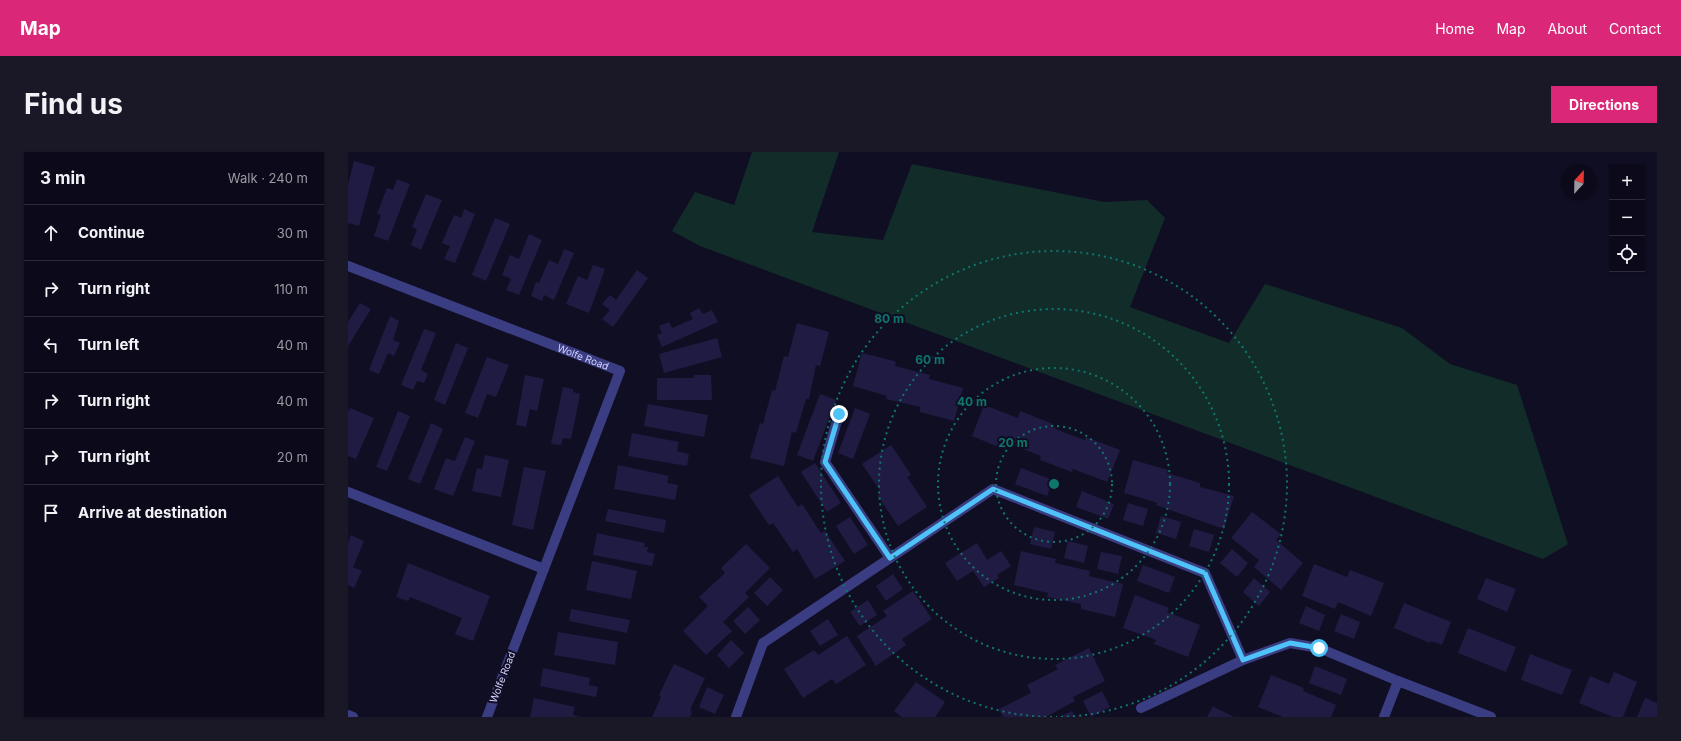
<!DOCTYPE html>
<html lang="en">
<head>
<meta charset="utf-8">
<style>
  body { margin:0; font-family:Inter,sans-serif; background:#1a1827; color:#f1f3f6 }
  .controls { position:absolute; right:12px; top:12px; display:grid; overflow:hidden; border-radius:0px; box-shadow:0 1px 3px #0004 }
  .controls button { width:36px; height:36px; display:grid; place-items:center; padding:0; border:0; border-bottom:1px solid #2c2b39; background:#0c0a1a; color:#f1f3f6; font:20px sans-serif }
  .compass { position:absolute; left:1213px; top:12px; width:36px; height:36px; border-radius:50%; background:#0c0a1a; box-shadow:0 1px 3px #0004; rotate:22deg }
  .stop { position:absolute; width:12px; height:12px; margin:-9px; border:3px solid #4fc3f7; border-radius:50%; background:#fff }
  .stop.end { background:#4fc3f7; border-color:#fff; box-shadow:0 1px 4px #0008 }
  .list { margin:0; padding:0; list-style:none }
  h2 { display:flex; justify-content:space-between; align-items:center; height:52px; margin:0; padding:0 16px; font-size:17px }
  h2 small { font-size:13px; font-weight:400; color:#9a9aa2 }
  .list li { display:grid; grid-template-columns:26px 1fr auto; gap:12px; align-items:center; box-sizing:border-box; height:56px; padding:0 16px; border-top:1px solid #2c2b39 }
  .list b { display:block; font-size:15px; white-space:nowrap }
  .list em { font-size:13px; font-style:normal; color:#9a9aa2 }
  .icon { flex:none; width:22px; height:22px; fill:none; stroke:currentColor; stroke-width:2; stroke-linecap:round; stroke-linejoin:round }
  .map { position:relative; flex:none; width:1309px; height:565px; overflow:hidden; border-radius:0px }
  header { display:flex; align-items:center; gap:24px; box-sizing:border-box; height:56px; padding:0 20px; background:#db2777; color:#fff }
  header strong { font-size:19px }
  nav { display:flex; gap:22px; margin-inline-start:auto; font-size:14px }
  .intro { display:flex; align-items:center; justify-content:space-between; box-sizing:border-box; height:96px; padding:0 24px }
  h1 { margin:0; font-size:28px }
  .button { padding:10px 18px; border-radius:0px; background:#db2777; color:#fff; font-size:14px; font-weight:700 }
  main { display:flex; gap:24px; padding:0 24px }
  aside { flex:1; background:#0c0a1a; border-radius:0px; box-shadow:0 1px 3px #0004 }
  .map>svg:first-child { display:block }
</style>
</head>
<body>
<header>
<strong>Map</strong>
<nav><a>Home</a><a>Map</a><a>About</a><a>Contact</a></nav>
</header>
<div class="intro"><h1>Find us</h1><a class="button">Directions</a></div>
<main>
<aside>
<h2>3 min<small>Walk · 240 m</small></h2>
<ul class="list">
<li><svg class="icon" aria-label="ahead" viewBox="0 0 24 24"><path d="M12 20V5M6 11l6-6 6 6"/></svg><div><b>Continue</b></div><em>30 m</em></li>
<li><svg class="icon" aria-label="right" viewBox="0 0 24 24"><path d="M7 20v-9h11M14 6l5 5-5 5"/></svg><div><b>Turn right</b></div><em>110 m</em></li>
<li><svg class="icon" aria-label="left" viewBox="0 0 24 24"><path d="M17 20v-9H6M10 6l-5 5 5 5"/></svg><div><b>Turn left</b></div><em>40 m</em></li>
<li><svg class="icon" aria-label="right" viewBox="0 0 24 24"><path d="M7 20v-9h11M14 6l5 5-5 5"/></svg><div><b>Turn right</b></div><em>40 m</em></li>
<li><svg class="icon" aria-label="right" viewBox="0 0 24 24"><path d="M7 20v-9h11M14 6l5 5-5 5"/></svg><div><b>Turn right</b></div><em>20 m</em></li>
<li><svg class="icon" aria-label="arrive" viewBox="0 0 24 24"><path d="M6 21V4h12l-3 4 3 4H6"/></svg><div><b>Arrive at destination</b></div></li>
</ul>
</aside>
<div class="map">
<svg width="1309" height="565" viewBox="0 0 1309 565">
  <rect width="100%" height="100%" fill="#100e23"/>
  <polygon fill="#112c29" points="404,0 491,0 464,80 535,88 564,12 756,50 799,48 817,66 782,155 881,191 917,132 1054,176 1102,212 1169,233 1220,392 1195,407 352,94 324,79 347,40 386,53"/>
  <g fill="#201b43">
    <polygon points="6,9 27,15 11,74 0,71 0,33"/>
    <polygon points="49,27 62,32 40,89 26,84 33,63 29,62 39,36 45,38"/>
    <polygon points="78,42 94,48 73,98 63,93 69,77 64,75"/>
    <polygon points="116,57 127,62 107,111 96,107 102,94 94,91 106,63 113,66"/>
    <polygon points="147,66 162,72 138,129 124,123"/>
    <polygon points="181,82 194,88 171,143 158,138 163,127 154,123 162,103 171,107"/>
    <polygon points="216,97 226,101 206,148 196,143 194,149 183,144 188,130 191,131 201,108 210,112"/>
    <polygon points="245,113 257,117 241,161 218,152 230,124 239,128"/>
    <polygon points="289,118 300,126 265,175 254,167 262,158 254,152 262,143 268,148"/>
    <polygon points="12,151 23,157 0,194 0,170"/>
    <polygon points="351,156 355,162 364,158 370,170 314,195 309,183 314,181 311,174 321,170 324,176 345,167 342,161"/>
    <polygon points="42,164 51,169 45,188 52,191 46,204 40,201 31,222 21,218"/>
    <polygon points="449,171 481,180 472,214 468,213 461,247 458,247 448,281 444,280 436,314 402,306 412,271 415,272 424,238 427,239 436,204 440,205"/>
    <polygon points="76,177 88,181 73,218 80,222 76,231 69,229 65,238 53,233"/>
    <polygon points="369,186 374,205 316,221 311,202"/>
    <polygon points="108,191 120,196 97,253 86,248"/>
    <polygon points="514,201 546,209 548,210 547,214 582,223 581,227 615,236 606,269 572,260 572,255 538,247 539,244 505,234"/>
    <polygon points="139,205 161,213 148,245 139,242 130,266 117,261"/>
    <polygon points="177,223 196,227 189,259 182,257 178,275 168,273"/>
    <polygon points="346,223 363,223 364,248 309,248 309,226 346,226"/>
    <polygon points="215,235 225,237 225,240 232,242 223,287 215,286 213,293 203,292"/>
    <polygon points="472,242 488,248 465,309 449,303"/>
    <polygon points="300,252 360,263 356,285 296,274"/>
    <polygon points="636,253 670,266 672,259 705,272 704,275 715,280 737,288 738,285 772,298 759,330 725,317 724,320 692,308 693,304 660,291 657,298 624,284"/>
    <polygon points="2,256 26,266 8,307 0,304 0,260"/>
    <polygon points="507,256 522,262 505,307 490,301"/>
    <polygon points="50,259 62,264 39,319 28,315"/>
    <polygon points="83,271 95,277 72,332 60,327"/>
    <polygon points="284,281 331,290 329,299 341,302 339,314 280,304"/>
    <polygon points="117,285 127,289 105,344 86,337 98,306 107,309"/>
    <polygon points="543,293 563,323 559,325 579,355 550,374 530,344 533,340 514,312"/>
    <polygon points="137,303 161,308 153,345 124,339 129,316 134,317"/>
    <polygon points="785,308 817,317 820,318 819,321 852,331 852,335 886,344 876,377 808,353 809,351 807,350 776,341"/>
    <polygon points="467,311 493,351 479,360 453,320"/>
    <polygon points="270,313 321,324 319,331 330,333 327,348 266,337"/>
    <polygon points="176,315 198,319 185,378 164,373"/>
    <polygon points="673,316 705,328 699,344 667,332"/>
    <polygon points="430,324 450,355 454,352 473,381 477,379 497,409 467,427 449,397 445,400 425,371 421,373 401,343"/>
    <polygon points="734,339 766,352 760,367 728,355"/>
    <polygon points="780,351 800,357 795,374 775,368"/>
    <polygon points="260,357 318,368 316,381 257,369"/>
    <polygon points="904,360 933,382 928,388 955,411 933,438 906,415 911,408 883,386"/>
    <polygon points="813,364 833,370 828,387 808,381"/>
    <polygon points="502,365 520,393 506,402 488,374"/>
    <polygon points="686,375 707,380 703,397 682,392"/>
    <polygon points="846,377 866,383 861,400 841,394"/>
    <polygon points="249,381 297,391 296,395 300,395 299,400 307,402 304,414 245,403"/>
    <polygon points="3,383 16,389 5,415 14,419 6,436 0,433 0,391"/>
    <polygon points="720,389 740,394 736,411 716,406"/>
    <polygon points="629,391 639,408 653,399 663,414 649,423 651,426 636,435 625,419 609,429 597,411"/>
    <polygon points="398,392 422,416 397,441 401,445 375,470 384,479 358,503 335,479 360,454 351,445 377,421 373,416"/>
    <polygon points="884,397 900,411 889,425 872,411"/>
    <polygon points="673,399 708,407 707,411 742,419 741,424 775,432 767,465 733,457 733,452 699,445 700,441 666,433"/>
    <polygon points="753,400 774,404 770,422 749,417"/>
    <polygon points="244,409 289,419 283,447 238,438"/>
    <polygon points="60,411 142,444 125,489 107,482 114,466 62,445 60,449 48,445"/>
    <polygon points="966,412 999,425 1002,418 1036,431 1023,464 990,450 987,457 954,444"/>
    <polygon points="795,413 827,425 821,441 789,429"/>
    <polygon points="545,422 555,437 538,449 528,434"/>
    <polygon points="422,425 435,438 419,454 406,441"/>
    <polygon points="906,426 922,440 911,454 895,440"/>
    <polygon points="1138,426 1168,437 1159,460 1129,447"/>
    <polygon points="565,439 584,467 554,487 558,493 528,514 509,484 539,464 535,459"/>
    <polygon points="787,443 821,456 819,460 852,473 840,505 806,492 808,488 806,487 775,476"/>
    <polygon points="520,448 529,463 512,474 502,460"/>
    <polygon points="1056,451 1103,470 1094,493 1083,489 1082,491 1046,476"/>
    <polygon points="958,454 977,463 971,479 951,471"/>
    <polygon points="400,455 412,468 397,482 385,469"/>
    <polygon points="223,457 282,468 279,481 221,469"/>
    <polygon points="993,462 1012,470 1006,487 986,479"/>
    <polygon points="480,467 490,483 472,494 462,479"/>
    <polygon points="1120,476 1168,495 1158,520 1110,501"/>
    <polygon points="210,480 270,490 267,513 206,503"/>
    <polygon points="499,484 518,513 488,532 484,527 455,546 436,517 466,498 470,503"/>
    <polygon points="383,488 396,501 381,516 369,503"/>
    <polygon points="741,496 757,529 725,545 727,549 698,565 655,565 651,557 683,541 679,533 710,517 707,513"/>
    <polygon points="1182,502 1224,518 1214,543 1173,528"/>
    <polygon points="326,512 357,526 342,558 344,560 342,565 304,565 313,545 311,543"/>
    <polygon points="967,514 999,527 993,543 961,531"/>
    <polygon points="195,516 242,526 241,533 250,535 248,545 192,534"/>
    <polygon points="1266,520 1289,530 1275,565 1265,565 1231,551 1242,524 1261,532"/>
    <polygon points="923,523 956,536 955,539 988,553 983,565 935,565 910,555"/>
    <polygon points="568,530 597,550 587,565 554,565 546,559"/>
    <polygon points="359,535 376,543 367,562 351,555"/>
    <polygon points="754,539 762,555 743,565 735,549"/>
    <polygon points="186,546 227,555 225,563 233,565 182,565"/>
    <polygon points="1297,546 1309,551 1309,565 1289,565"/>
    <polygon points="865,554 868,556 886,565 859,565"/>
    <polygon points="724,559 727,565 711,565"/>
  </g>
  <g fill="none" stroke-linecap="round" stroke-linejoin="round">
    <g stroke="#3a3d81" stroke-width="10">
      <polyline points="491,262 477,310 542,406"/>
      <polyline points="793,556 895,508 942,491 971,496 1050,529"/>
      <polyline points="388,565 415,491 645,337 857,421 895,508"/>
    </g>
    <g stroke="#3a3d81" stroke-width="10">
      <path id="s1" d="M0 114 272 219 139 565"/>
      <polyline points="0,340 196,417"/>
      <polyline points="0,563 5,565"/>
      <polyline points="1036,565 1050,529 1143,565"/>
    </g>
  </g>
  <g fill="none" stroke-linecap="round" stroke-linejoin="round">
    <polyline stroke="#4fc3f7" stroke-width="5" points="491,262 477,310 542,406 645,337 857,421 895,508 942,491 971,496"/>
  </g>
  <g fill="none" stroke="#0f766e" stroke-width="2" stroke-dasharray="2 4">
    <circle cx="706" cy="332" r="58"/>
    <circle cx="706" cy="332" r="116"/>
    <circle cx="706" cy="332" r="175"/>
    <path d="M704 565A233 233 0 1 1 708 565"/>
  </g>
  <g text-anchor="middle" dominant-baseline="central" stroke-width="4" stroke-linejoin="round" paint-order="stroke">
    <g font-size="10" fill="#d3d1fe" stroke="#100e23">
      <text stroke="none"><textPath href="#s1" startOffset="252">Wolfe Road</textPath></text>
      <text transform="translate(154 525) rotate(-69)">Wolfe Road</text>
    </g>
  </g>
  <circle cx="706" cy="332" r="6" fill="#0f766e" stroke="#100e23" stroke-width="2"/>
  <g font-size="12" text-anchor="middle" font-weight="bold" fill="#0f766e" stroke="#100e23" stroke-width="4" stroke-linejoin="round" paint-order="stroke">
    <text x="541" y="171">80 m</text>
    <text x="582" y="212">60 m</text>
    <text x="624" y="254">40 m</text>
    <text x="665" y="295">20 m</text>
  </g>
</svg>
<div class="controls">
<button>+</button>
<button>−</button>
<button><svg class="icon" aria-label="locate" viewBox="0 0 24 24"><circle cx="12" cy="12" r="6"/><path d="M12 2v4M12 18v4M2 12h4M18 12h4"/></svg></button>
</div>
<svg class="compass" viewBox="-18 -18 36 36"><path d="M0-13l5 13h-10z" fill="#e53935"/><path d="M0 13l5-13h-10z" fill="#9a9aa2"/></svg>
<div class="stop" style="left:971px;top:496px"></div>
<div class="stop end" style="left:491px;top:262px"></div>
</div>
</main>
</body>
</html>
